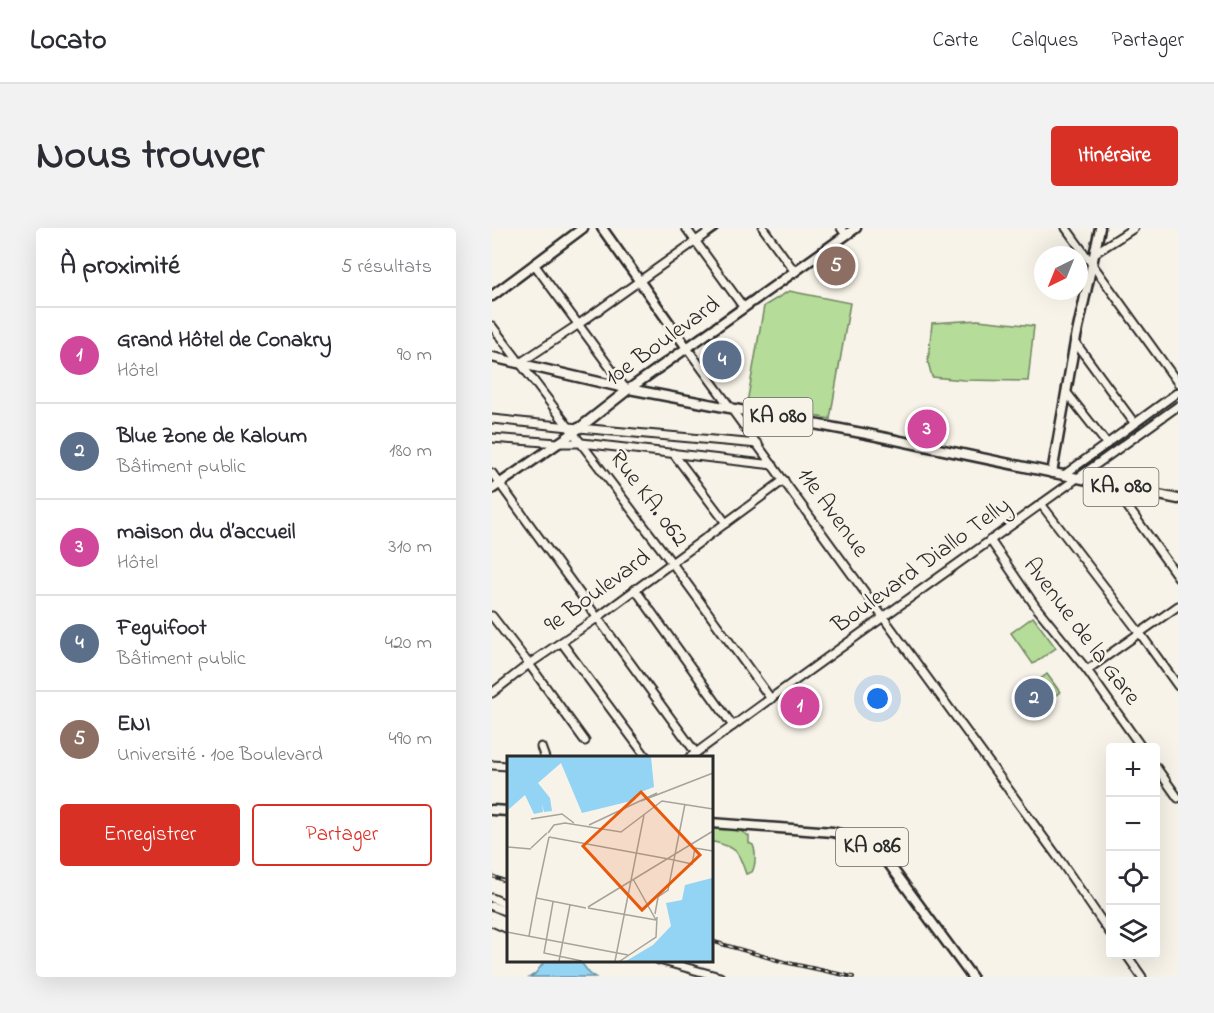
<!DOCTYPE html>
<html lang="fr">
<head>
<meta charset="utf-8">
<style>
  body { margin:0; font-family:"Indie Flower",sans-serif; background:#f2f2f3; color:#2b2b33 }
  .controls { position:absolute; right:18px; bottom:18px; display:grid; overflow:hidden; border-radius:6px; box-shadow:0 6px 24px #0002 }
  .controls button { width:54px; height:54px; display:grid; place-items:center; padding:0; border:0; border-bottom:2px solid #e1e1e2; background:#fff; color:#2b2b33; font:30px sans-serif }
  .compass { position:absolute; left:542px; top:18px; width:54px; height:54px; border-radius:50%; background:#fff; box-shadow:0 6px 24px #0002; rotate:223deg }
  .you { position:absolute; left:386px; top:471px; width:21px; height:21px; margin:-15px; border:4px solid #fff; border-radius:50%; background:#1a73e8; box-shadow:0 0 0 9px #1a73e833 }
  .badge { display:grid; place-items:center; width:39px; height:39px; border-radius:50%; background:#d93025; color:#fff; font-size:20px; font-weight:700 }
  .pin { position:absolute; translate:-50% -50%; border:3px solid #fff; box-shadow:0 2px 6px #0006 }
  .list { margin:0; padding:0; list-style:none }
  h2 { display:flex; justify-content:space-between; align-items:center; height:78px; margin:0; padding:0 24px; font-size:26px }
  h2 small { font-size:20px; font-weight:400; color:#7c7c81 }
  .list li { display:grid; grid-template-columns:39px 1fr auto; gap:18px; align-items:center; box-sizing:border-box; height:96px; padding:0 24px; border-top:2px solid #e1e1e2 }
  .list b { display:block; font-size:22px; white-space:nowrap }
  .list p { margin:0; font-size:20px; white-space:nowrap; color:#7c7c81 }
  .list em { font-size:20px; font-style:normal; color:#7c7c81 }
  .actions { display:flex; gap:12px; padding:18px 24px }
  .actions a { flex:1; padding:14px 0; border:2px solid #d93025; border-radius:6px; text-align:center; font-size:21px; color:#d93025 }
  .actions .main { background:#d93025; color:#fff }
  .icon { flex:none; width:33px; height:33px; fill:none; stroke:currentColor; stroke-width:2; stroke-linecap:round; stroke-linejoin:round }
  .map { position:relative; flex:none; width:686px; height:749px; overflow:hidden; border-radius:6px }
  header { display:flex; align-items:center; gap:36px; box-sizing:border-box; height:84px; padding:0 30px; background:#fff; border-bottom:2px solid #e1e1e2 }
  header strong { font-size:28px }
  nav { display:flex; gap:33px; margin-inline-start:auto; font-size:21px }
  .intro { display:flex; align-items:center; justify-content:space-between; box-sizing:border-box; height:144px; padding:0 36px }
  h1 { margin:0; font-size:42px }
  .button { padding:15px 27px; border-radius:6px; background:#d93025; color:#fff; font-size:21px; font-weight:700 }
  main { display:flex; gap:36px; padding:0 36px }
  aside { flex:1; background:#fff; border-radius:6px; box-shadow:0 6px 24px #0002 }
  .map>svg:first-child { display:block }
</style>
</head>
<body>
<header>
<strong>Locato</strong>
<nav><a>Carte</a><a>Calques</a><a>Partager</a></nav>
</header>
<div class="intro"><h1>Nous trouver</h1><a class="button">Itinéraire</a></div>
<main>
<aside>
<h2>À proximité<small>5 résultats</small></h2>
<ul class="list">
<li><span class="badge" style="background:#d1479c">1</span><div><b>Grand Hôtel de Conakry</b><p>Hôtel</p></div><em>90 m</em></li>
<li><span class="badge" style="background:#5c6f8a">2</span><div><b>Blue Zone de Kaloum</b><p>Bâtiment public</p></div><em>180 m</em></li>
<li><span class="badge" style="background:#d1479c">3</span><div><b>maison du d’accueil</b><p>Hôtel</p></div><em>310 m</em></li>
<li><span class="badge" style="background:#5c6f8a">4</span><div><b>Feguifoot</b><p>Bâtiment public</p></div><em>420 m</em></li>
<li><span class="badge" style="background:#8d6e63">5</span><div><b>ENI</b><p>Université · 10e Boulevard</p></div><em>490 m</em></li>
</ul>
<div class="actions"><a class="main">Enregistrer</a><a>Partager</a></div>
</aside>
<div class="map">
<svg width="686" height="749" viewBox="0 0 686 749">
  <rect width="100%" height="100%" fill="#f7f3e8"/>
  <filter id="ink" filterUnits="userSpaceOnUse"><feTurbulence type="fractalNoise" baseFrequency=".0167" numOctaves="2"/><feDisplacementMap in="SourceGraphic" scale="12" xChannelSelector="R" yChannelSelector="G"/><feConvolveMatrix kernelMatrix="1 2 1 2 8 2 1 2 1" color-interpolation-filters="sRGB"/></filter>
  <g filter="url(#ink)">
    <g fill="#b5dc98" stroke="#708462" stroke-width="1.5">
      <polygon points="297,63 358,75 338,191 255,175 272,78"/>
      <polygon points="486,92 542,98 536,153 472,152 440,149 436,134 440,95"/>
      <polygon points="541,389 564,420 541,436 519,405"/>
      <polygon points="555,446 568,464 535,489 522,471"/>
      <path d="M219 594 245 601 257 608V615L261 617C264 624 264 637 260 644L254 646C246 623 246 620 222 614L219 615Z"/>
    </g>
    <polygon fill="#93d3f4" stroke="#6990a4" stroke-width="1.5" points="53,733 88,733 98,746 103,749 38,749 43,746"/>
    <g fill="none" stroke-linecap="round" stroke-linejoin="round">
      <g stroke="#2b2b2b" stroke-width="11">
        <g id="minor">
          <polyline points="194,0 252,80"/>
          <polyline points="271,0 303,44"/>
          <polyline points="349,0 354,7"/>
          <polyline points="574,0 686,155"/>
          <polyline points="603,25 642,0"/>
          <polyline points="42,36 133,160"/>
          <polyline points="0,98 180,335 279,471"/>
          <polyline points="583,114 643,196"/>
          <polyline points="195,120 565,628 618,705"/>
          <polyline points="28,135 87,96 222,0"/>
          <polyline points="575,165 615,216"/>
          <polyline points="0,191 87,200 266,216"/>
          <polyline points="0,210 66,215 90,215 281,237"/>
          <polyline points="181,225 234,295"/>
          <polyline points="0,245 204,525"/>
          <polyline points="572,247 686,164"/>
          <polyline points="620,257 686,349"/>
          <polyline points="549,276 647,404 686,458"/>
          <polyline points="498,312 544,379 595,442 650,520"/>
          <polyline points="143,361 241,498"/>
          <polyline points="0,388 37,436 93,513"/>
          <polyline points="70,415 155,530"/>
          <polyline points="595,442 686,378"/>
          <polyline points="0,465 37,436 105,390 292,252"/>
          <polyline points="49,519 53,530"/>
          <path d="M197 530C359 411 523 295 686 178"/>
          <polyline points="0,537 16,538"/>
          <polyline points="664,539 686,570"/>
          <polyline points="0,670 16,677"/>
          <polyline points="0,678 16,684"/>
          <polyline points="0,687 16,694"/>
          <polyline points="0,694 16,701"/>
          <polyline points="634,726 650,749"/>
          <polyline points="167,732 228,749"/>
        </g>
      </g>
      <g stroke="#2b2b2b" stroke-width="13">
        <g id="major">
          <polyline points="110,0 195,120"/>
          <polyline points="0,68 91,0"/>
          <polyline points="0,129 137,161 375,206 686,271"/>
          <polyline points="560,245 583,114 608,0"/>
          <polyline points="0,261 81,205 137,161 364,0"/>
          <polyline points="0,582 16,583"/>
          <polyline points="219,595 341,604 368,612 382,620 397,636 480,749"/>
        </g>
      </g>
      <use href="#minor" stroke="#f7f3e8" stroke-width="7"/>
      <use href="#major" stroke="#f7f3e8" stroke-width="8"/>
      <g stroke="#2b2b2b" stroke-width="4">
        <g id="rail">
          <polyline points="0,648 16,654"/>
          <polyline points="219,713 292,734 361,749"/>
        </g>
      </g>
      <use href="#rail" stroke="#f7f3e8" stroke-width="1.5" stroke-dasharray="4.5" stroke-linecap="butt"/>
    </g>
  </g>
  <g text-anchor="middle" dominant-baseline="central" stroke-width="5" stroke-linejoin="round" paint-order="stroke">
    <g fill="#f7f3e8" stroke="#686764" stroke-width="1.5">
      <rect x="251.5" y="170" width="69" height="38" rx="4.5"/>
      <rect x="591.5" y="240" width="75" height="38" rx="4.5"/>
      <rect x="344" y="600" width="72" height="38" rx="4.5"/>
    </g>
    <g font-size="22" font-weight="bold" fill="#2b2b2b">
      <text x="286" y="189">KA 080</text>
      <text x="629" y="259">KA. 080</text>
      <text x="380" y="619">KA 086</text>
    </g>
    <g font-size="24" fill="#2b2b2b" stroke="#f7f3e8">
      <text transform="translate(171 114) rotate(-36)">10e Boulevard</text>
      <text transform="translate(156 271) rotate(53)">Rue KA. 062</text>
      <text transform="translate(340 285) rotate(54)">11e Avenue</text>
      <text transform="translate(430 338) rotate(-36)">Boulevard Diallo Telly</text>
      <text transform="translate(106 364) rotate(-36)">9e Boulevard</text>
      <text transform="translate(589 404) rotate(53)">Avenue de la Gare</text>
    </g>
  </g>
  <g transform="translate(15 528)">
    <rect width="206" height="206" fill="#f7f3e8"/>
    <path d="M0 1H144L147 31 131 37 128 44 75 57 54 7 31 27 43 42 45 55 37 56 35 48 36 56 27 58 18 39 0 55ZM205 122V205H119L146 189 164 170 159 147 175 144 178 129Z" fill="#93d3f4"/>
    <path fill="none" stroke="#a5a39c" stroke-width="1.5" d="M134 45 206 17M24 63 55 58 67 67M82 69 150 37M41 77 47 69 58 67 114 76 155 45 206 53M42 81 167 104M42 81 29 142 79 152M0 91 24 93M24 92 40 77M167 104 185 108 188 92 206 95M46 146 37 197 75 205M81 151 206 75M81 152 149 164 126 123M148 158 151 141 161 134 178 48M0 176 121 199M22 180 29 142M52 205 63 149M108 205 137 59M113 205 149 181 150 161"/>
    <path fill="#e8590c" fill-opacity="0.15" stroke="#e8590c" stroke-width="3" d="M134 36 193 99 135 154 76 90Z"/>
    <rect width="206" height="206" fill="none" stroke="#2b2b2b" stroke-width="3"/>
  </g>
</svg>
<div class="controls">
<button>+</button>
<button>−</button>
<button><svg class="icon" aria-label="locate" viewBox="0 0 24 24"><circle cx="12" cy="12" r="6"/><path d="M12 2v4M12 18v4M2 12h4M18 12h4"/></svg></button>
<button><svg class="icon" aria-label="layers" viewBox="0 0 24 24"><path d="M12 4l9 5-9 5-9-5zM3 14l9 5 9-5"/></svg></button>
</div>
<svg class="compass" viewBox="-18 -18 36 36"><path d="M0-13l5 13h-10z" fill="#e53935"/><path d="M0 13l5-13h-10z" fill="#7c7c81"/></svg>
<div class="you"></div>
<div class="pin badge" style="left:308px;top:478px;background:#d1479c">1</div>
<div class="pin badge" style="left:542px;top:470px;background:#5c6f8a">2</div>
<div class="pin badge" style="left:435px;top:201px;background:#d1479c">3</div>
<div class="pin badge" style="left:230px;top:132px;background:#5c6f8a">4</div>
<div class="pin badge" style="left:344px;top:38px;background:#8d6e63">5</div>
</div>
</main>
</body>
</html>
